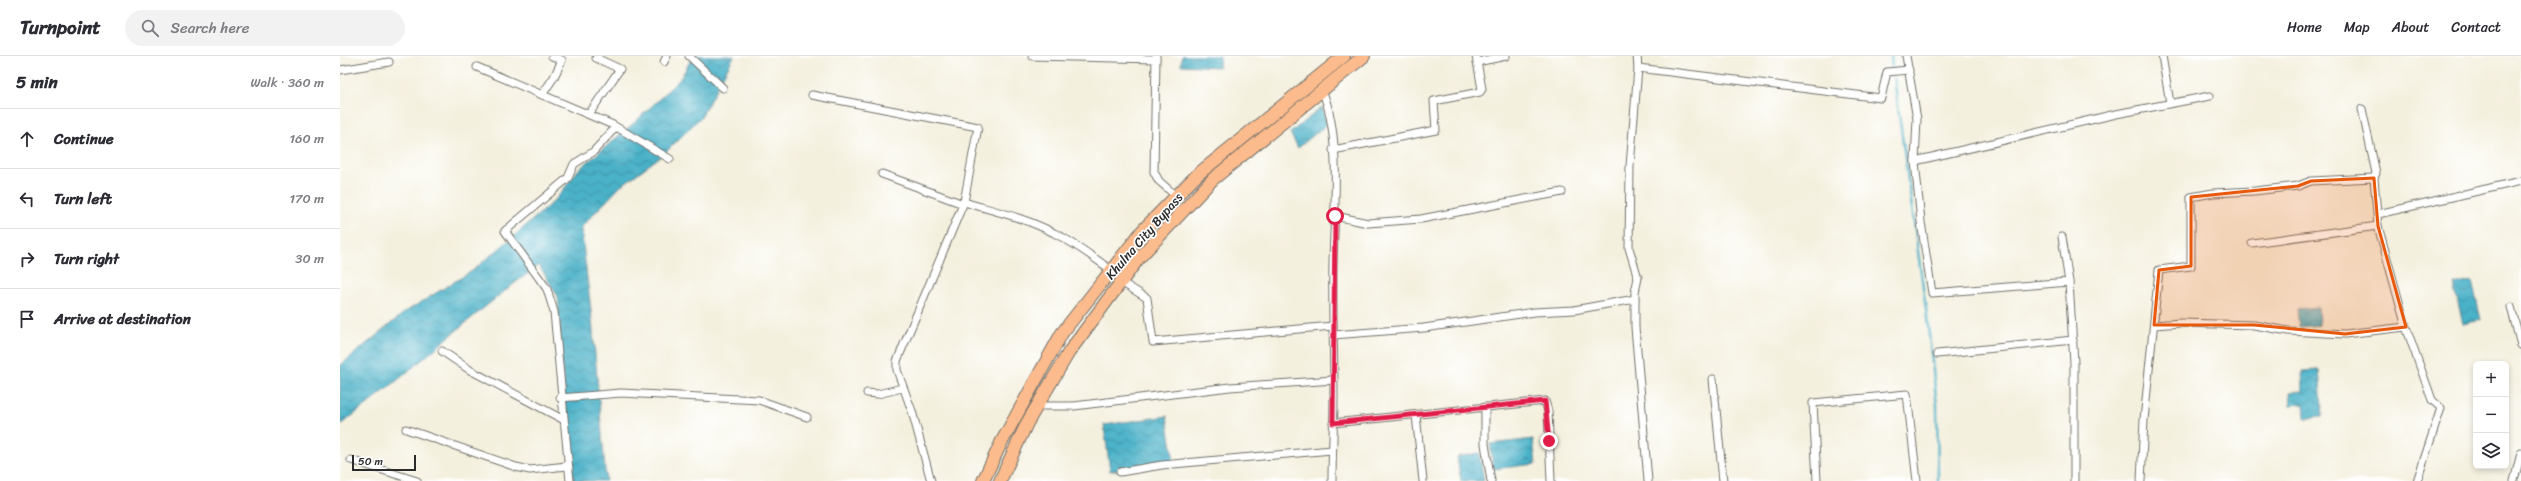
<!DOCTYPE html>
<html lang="en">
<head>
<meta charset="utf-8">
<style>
  body { margin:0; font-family:Sriracha,sans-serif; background:#f2f2f3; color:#2b2b33 }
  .controls { position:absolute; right:12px; bottom:12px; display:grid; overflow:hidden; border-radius:6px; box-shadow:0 2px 6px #0003 }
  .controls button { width:36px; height:36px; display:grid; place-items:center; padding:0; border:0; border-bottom:1px solid #e1e1e2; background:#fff; color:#2b2b33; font:20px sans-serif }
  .scale { position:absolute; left:12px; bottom:10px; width:64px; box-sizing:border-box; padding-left:4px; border:2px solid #2b2b2b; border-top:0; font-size:11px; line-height:14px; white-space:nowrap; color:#2b2b2b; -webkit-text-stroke:3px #fff; paint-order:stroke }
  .stop { position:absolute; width:12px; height:12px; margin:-9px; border:3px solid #e11d48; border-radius:50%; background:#fff }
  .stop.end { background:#e11d48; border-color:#fff; box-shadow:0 1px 4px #0008 }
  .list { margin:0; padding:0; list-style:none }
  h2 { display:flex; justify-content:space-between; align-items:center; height:52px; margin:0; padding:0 16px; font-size:17px }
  h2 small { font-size:13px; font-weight:400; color:#7c7c81 }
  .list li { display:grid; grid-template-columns:26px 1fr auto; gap:12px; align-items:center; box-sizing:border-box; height:60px; padding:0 16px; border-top:1px solid #e1e1e2 }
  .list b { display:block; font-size:15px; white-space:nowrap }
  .list em { font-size:13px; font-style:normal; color:#7c7c81 }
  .icon { flex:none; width:22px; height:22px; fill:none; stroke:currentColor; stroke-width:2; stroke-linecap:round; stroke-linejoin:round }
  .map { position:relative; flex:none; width:2181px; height:425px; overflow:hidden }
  header { display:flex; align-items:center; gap:24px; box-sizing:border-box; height:56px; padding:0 20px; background:#fff; border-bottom:1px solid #e1e1e2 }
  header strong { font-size:19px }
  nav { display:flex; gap:22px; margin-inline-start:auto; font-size:14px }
  .search { width:280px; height:36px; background:#f2f2f3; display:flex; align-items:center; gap:10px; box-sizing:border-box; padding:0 14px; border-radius:22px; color:#7c7c81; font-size:15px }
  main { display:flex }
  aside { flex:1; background:#fff }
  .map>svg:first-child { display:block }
</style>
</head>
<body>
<header>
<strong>Turnpoint</strong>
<div class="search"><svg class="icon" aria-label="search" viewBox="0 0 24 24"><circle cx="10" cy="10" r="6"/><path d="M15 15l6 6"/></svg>Search here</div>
<nav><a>Home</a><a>Map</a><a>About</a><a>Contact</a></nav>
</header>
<main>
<aside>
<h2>5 min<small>Walk · 360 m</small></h2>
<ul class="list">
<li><svg class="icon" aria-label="ahead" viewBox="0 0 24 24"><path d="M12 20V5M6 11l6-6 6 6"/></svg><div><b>Continue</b></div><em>160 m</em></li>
<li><svg class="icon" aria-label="left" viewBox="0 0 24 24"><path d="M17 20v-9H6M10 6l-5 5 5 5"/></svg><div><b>Turn left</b></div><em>170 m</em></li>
<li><svg class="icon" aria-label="right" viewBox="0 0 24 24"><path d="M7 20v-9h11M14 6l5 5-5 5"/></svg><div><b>Turn right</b></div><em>30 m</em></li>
<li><svg class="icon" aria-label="arrive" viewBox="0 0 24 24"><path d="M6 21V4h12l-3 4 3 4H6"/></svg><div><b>Arrive at destination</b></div></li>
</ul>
</aside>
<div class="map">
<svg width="2181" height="425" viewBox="0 0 2181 425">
  <defs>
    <pattern id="water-waves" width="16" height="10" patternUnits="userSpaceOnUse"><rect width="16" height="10" fill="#49b1c8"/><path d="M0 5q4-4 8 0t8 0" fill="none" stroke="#3d90a3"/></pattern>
  </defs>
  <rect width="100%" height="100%" fill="#fff"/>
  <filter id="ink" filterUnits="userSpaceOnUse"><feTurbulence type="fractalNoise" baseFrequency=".025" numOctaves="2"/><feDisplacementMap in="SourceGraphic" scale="8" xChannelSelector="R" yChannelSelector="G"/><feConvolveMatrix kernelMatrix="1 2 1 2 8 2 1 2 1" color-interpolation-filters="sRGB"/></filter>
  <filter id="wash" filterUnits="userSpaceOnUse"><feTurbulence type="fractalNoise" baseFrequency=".012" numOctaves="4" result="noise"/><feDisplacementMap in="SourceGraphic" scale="16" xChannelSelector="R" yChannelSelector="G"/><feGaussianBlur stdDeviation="0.9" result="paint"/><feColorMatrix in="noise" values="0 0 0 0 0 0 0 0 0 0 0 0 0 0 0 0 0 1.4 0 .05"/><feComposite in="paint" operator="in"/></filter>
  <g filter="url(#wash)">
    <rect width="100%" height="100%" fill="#f4f0de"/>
    <g fill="url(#water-waves)" stroke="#3a6e7a">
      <path d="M353 0H394L361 61 325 97 282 129 241 171 252 263 266 425H233L222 312 218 241 199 209C130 259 69 319 0 369V310L2 308 65 256 132 215 173 181 217 142 238 114 295 66 340 23Z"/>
      <polygon points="842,0 880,0 879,11 841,9"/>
      <polygon points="982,51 987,68 958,92 950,77"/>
      <polygon points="2132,225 2141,264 2123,268 2114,229"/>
      <polygon points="1978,251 1979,269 1959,271 1957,253"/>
      <polygon points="1979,314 1983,361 1965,362 1964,348 1951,349 1950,336 1963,335 1962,315"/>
      <polygon points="827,360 834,406 770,415 764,369"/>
      <polygon points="1193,383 1196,408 1153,413 1150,388"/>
      <polygon points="1139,397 1144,425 1121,425 1117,401"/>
    </g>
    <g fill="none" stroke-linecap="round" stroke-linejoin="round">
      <g stroke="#49b1c8" stroke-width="2.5">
        <polyline points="1551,0 1552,11"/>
        <polyline points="1554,22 1586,253 1597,350 1598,425"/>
      </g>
    </g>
  </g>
  <g filter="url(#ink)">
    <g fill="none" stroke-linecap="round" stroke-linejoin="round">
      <g stroke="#71706a" stroke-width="9">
        <g id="minor">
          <polyline points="349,0 383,32"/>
          <polyline points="692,0 816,3"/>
          <polyline points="816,0 814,116 819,125 836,140"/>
          <polyline points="1297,0 1298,12 1541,42 1547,16 1569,14"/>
          <polyline points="1566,0 1577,63 1575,105 1581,166 1592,237 1729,226 1722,181"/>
          <polyline points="1822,0 1830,47"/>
          <polyline points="324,6 327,0"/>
          <polyline points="1137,6 1166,0"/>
          <polyline points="137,11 273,69 330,103"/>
          <polyline points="1298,12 1290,110 1289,192 1298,222 1295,236 1295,271 1308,425"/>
          <polyline points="0,14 49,6"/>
          <path d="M982 34C1002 81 994 156 993 207 992 252 994 296 994 340 994 369 992 397 992 425"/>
          <polyline points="202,39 214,21 222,4 212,0"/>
          <path d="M472 39 638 71 624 146C654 155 686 162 714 177 735 187 753 201 771 214"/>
          <polyline points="2022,53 2036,117 2034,122 2038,170 2066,271 2092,344 2101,352 2077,425"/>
          <polyline points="249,58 280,13 256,2 258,0"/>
          <polyline points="993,94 1096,74 1094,45 1140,36 1142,33 1136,0"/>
          <polyline points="1575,105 1776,58 1870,40"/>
          <polyline points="542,118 623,148"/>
          <polyline points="2038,158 2181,125"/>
          <polyline points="995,160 1028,167 1081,163 1222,136"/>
          <polyline points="1912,187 2038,170"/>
          <polyline points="781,226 807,242 813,286 993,270"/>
          <polyline points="1729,226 1734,307 1734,425"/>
          <polyline points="2171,251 2181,289"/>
          <polyline points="1814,269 1841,267 1914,269 1948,275 2005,278 2066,271"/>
          <polyline points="993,279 1084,272 1194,256 1234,254 1295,243"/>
          <polyline points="102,295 130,314 222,363"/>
          <polyline points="1597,298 1733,284"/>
          <polyline points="1373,323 1383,425"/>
          <polyline points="527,337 538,338 562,332"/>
          <polyline points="220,342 281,337 419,344 467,361"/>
          <polyline points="697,350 734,350 890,331 994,324"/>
          <polyline points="1145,351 1145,388 1151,425"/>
          <polyline points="1076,359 1083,425"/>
          <polyline points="993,367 1205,345 1208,355 1211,425"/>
          <polyline points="66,373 176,411 190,414 227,410"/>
          <polyline points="11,404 77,425"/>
          <polyline points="780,416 822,409 992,394"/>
          <polyline points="230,425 214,256 207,233 165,175 228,122 234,108 253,96 276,71"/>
          <polyline points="591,425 572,355 557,314 557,305 624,146"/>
          <polyline points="1477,425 1473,347 1567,338 1577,425"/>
          <polyline points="1801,425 1804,364 1819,214 1851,210 1851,141 1873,137 1915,135 1958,130 1971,125 2034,122"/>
          <polyline points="2174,425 2181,397"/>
        </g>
      </g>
      <g stroke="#71706a" stroke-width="14">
        <g id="trunk">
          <polyline points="643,425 661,387 722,277 803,174 857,119 1004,0"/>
          <polyline points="660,425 687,367 729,296 798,203 873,123 1024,0"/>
        </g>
      </g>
      <use href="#minor" stroke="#fff" stroke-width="7"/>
      <use href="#trunk" stroke="#fbbb8d" stroke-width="12"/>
    </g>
  </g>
  <g fill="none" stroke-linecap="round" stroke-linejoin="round" filter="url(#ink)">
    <polyline stroke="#e11d48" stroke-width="5" points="995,160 993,367 1205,345 1209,385"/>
  </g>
  <path fill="#e8590c" fill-opacity="0.2" stroke="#e8590c" stroke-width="3" stroke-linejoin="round" d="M2034 122 2038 170 2066 271 2005 278 1914 269H1814L1819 214 1851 210V141L1958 130 1971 125Z"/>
  <g text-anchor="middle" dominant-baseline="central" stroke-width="3.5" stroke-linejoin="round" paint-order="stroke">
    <g font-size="13" fill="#2b2b2b" stroke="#fff">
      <text transform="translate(804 180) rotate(-49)">Khulna City Bypass</text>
    </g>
  </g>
</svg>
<div class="controls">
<button>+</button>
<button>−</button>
<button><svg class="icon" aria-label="layers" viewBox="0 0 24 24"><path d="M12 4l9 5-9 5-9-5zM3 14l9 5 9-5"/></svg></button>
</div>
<div class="scale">50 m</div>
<div class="stop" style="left:995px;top:160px"></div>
<div class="stop end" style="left:1209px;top:385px"></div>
</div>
</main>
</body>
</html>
